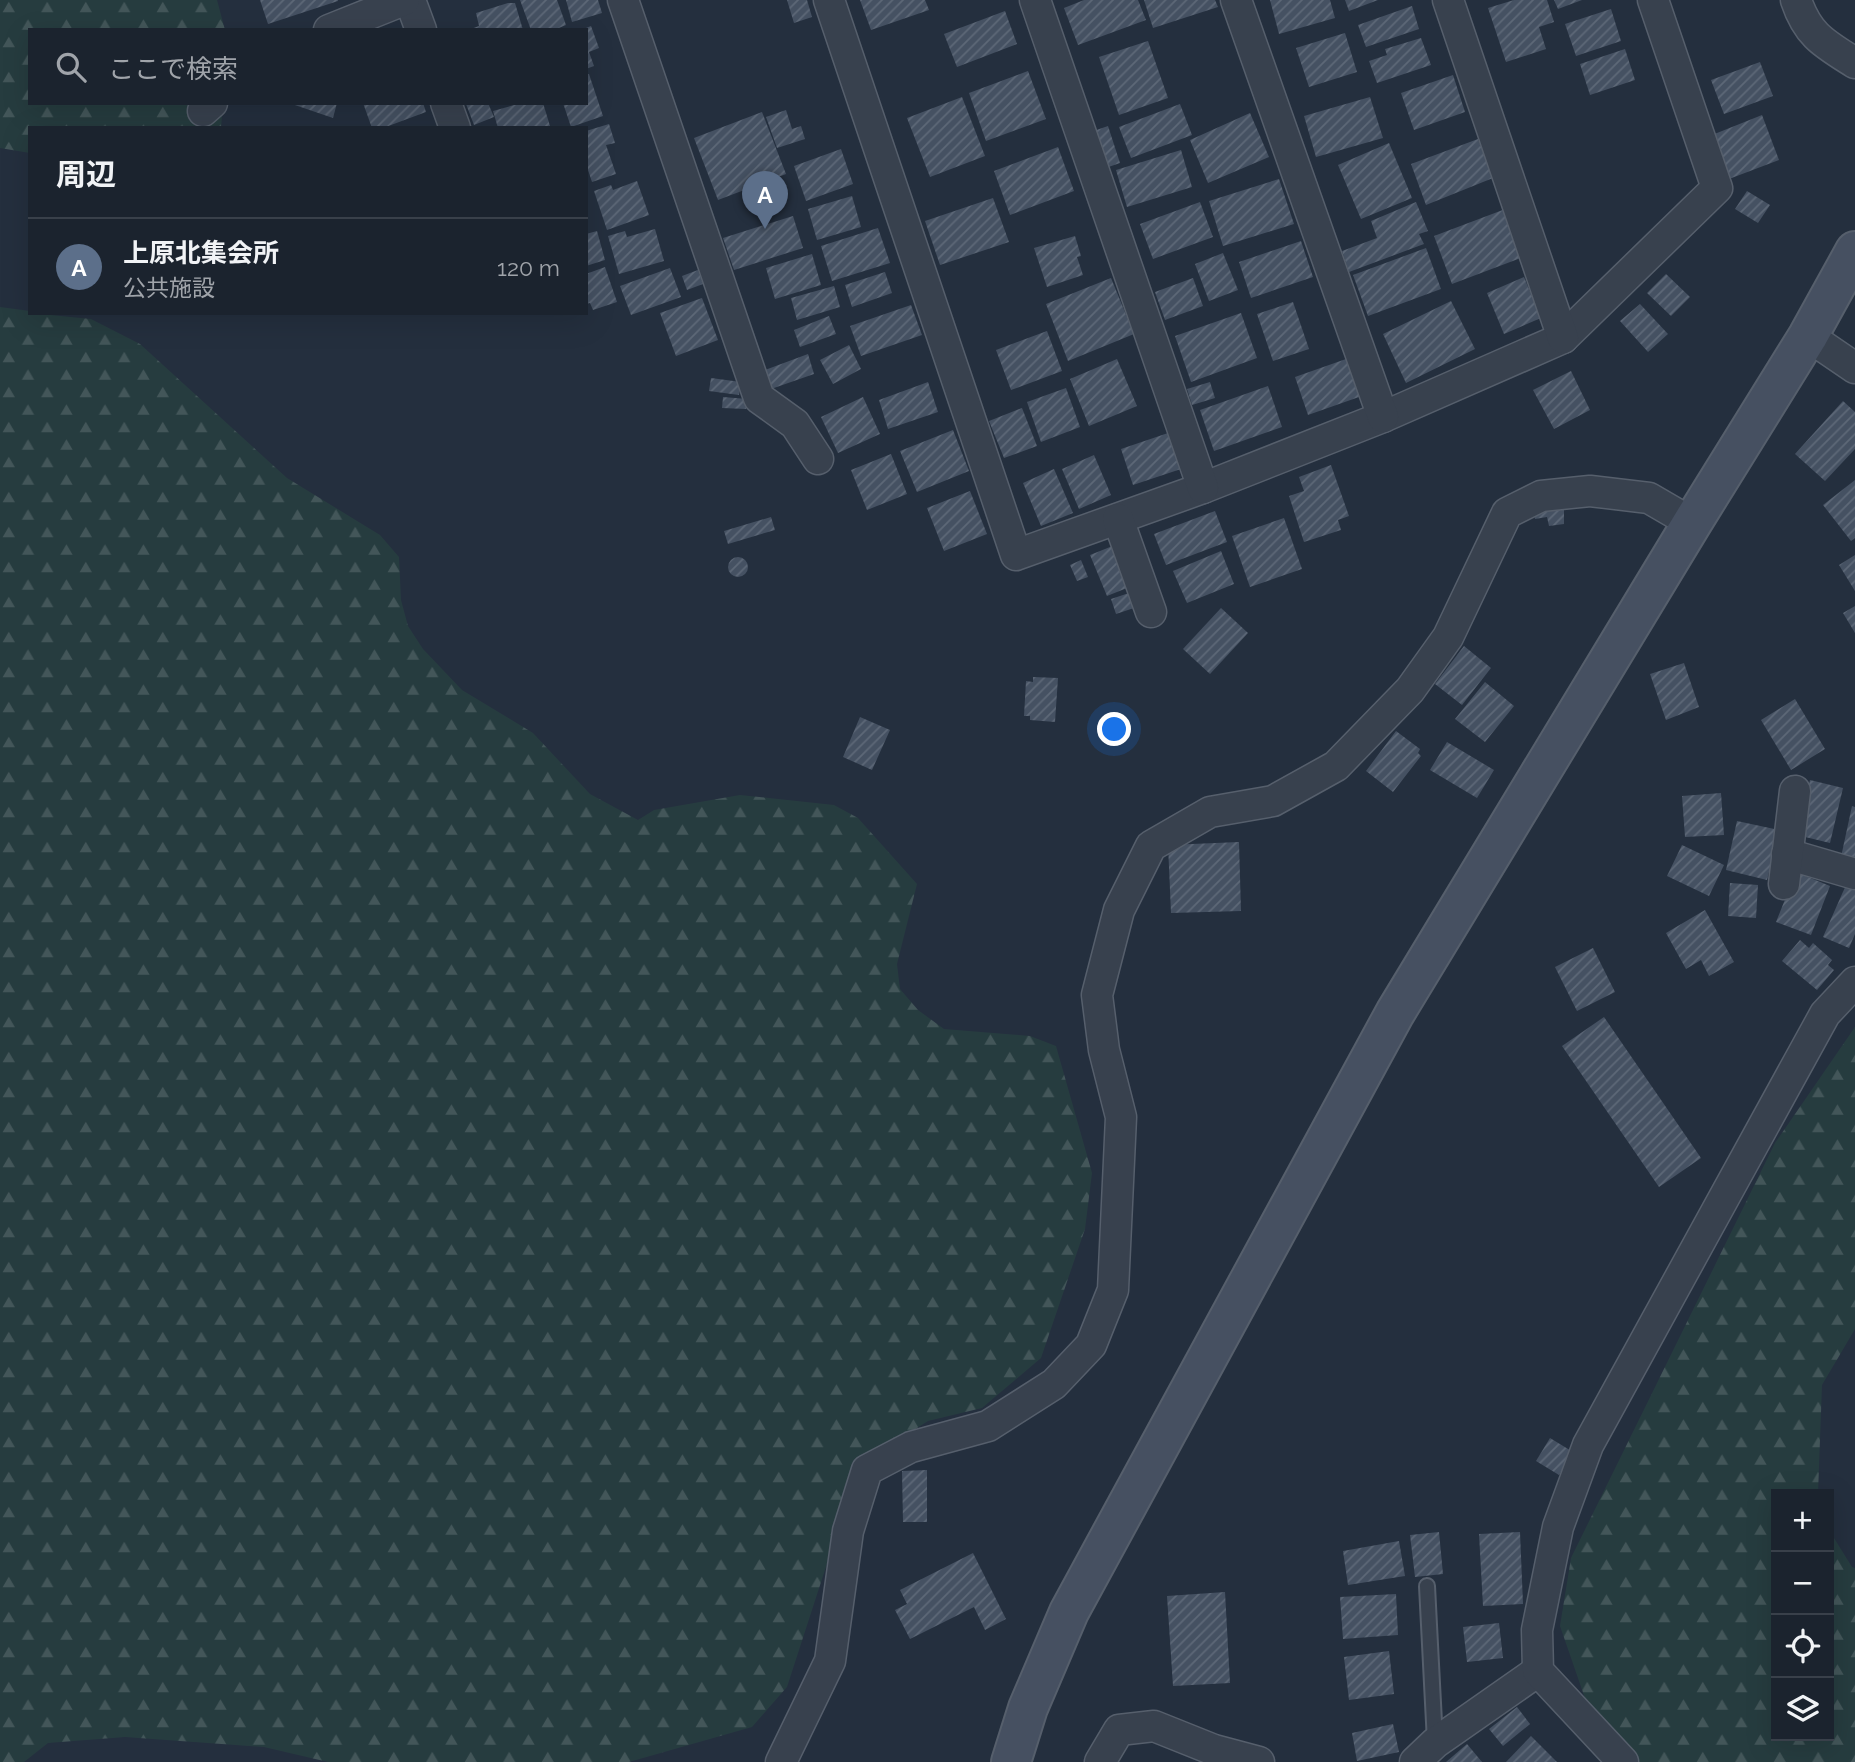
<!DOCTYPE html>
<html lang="ja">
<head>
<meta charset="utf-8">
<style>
  body { margin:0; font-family:Raleway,"Noto Sans JP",sans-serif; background:#242b36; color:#f1f3f6 }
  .controls { position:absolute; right:21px; bottom:21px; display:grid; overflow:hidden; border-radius:0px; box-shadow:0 7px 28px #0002 }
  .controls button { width:63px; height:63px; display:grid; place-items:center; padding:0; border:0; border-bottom:2px solid #39404a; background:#1b232e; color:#f1f3f6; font:35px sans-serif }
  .you { position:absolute; left:1115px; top:730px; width:24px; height:24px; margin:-18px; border:5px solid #fff; border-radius:50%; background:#1a73e8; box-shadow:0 0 0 10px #1a73e833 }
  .badge { display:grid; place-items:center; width:46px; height:46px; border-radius:50%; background:#d93025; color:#fff; font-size:23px; font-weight:700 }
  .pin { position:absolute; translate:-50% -58px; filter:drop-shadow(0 2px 4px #0008) }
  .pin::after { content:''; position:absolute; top:37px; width:24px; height:21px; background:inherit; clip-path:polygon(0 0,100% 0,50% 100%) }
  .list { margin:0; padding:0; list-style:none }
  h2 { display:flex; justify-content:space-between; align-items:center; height:91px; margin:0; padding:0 28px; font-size:30px }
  h2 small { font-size:23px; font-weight:400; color:#a0a4aa }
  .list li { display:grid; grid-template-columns:46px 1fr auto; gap:21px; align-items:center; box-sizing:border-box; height:98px; padding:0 28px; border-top:2px solid #39404a }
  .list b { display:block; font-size:26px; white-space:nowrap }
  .list p { margin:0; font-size:23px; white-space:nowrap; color:#a0a4aa }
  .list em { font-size:23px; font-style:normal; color:#a0a4aa }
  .icon { flex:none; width:38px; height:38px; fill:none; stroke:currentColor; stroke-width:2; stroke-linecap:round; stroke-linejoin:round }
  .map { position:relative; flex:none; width:1855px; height:1762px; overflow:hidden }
  .search { position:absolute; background:#1b232e; box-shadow:0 7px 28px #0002; left:28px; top:28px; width:560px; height:77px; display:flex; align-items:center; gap:18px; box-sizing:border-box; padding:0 24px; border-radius:0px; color:#a0a4aa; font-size:26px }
  .panel { position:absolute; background:#1b232e; box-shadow:0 7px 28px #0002; left:28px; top:126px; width:560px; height:189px; border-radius:0px }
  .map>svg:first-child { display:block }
</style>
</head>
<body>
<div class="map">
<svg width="1855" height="1762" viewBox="0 0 1855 1762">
  <defs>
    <pattern id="forest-firs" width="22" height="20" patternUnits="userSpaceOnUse" patternTransform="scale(1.75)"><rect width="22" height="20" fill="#263c3f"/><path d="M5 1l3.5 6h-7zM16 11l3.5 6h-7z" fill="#435659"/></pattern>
    <pattern id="building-hatch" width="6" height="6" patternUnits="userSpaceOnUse" patternTransform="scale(1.75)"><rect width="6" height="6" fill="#455162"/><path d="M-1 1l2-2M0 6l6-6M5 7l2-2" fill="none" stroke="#5d6877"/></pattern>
  </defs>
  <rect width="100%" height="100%" fill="#242f3e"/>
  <g fill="url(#forest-firs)">
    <polygon points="0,0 217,0 225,30 30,30 30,103 223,103 221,128 30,128 30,153 0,148"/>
    <polygon points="0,307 30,311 30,313 91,319 140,344 287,478 380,535 399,557 401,600 408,626 423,649 462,690 533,733 590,794 638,820 654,810 740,795 834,805 858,818 917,884 897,964 900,989 918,1010 944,1029 1030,1036 1056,1046 1092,1173 1085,1229 1041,1358 982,1408 928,1421 859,1465 787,1687 752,1727 629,1762 328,1762 264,1747 125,1737 48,1743 24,1762 0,1762"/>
    <polygon points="1855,1027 1855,1329 1822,1385 1818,1494 1776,1494 1776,1736 1829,1736 1829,1530 1852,1567 1855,1568 1855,1762 1639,1762 1588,1707 1560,1626 1571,1558 1775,1143"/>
  </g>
  <g fill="url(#building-hatch)">
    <polygon points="260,0 338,0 338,1 268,24"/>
    <polygon points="520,0 557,0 566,25 554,30 531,30"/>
    <polygon points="566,0 598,0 602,13 572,22"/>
    <polygon points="787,0 807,0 812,17 794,23"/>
    <polygon points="860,0 925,0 929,10 871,30"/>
    <polygon points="1084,0 1138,0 1146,20 1078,45 1064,8"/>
    <polygon points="1144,0 1215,0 1218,7 1153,28"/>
    <polygon points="1270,0 1330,0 1335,18 1279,34"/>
    <polygon points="1345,0 1378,0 1349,11"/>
    <polygon points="1514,0 1547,0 1554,22 1539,27 1546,49 1506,62 1488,8"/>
    <polygon points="1554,0 1582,0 1558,9"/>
    <polygon points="508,3 515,3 523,30 468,30 479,26 476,13"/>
    <polygon points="1412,6 1419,29 1366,47 1358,25"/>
    <polygon points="1611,9 1621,41 1576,56 1565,24"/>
    <polygon points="1005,11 1017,44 957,67 944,34"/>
    <polygon points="591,26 599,48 589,52 594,66 586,69 586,28"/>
    <polygon points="1345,33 1357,72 1309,87 1296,48"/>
    <polygon points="1421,38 1431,65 1377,83 1369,61 1387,55 1385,49"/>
    <polygon points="1148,41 1168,98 1119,115 1099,57"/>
    <polygon points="1625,49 1635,80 1590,95 1580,64"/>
    <polygon points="1760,62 1773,96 1724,114 1711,80"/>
    <polygon points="1028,71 1046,119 986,141 969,93"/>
    <polygon points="589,74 603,116 571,127 563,103 586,103 586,75"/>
    <polygon points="1453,75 1465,112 1414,130 1401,93"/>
    <polygon points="962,97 985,156 930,177 907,118"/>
    <polygon points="1370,97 1383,138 1316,157 1304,116"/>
    <polygon points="289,103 337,103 333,118"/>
    <polygon points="363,103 423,103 426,112 383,128 372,128"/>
    <polygon points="488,103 494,117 474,125 466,104"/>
    <polygon points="521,103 543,103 550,126 498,128 493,111"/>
    <polygon points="1180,104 1192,135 1131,158 1119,127"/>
    <polygon points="786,110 792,129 801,126 805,139 777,148 766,117"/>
    <polygon points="762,112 786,174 718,200 694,138"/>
    <polygon points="1250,113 1269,157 1208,183 1190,140"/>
    <polygon points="1762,115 1779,160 1729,179 1712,135"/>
    <polygon points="609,124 615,143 606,145 616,174 592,182 588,170 586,170 586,131"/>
    <polygon points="1108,126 1120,163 1097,171 1085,134"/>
    <polygon points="1478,139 1493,178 1426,205 1411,164"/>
    <polygon points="1389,143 1412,198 1361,219 1338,165"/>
    <polygon points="1058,147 1074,191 1010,215 994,171"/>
    <polygon points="841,149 853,184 806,201 794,166"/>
    <polygon points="1181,150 1192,187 1127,207 1116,170"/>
    <polygon points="1279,179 1294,224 1223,246 1209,201"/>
    <polygon points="637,181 649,215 607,230 594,191 611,185 613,190"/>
    <polygon points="1747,191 1770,205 1758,223 1735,209"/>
    <polygon points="852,196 861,227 817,240 808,209"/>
    <polygon points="993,198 1009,242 940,265 925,221"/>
    <polygon points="1200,202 1213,237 1153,259 1140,224"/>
    <polygon points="1416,202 1428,231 1419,234 1424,244 1349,272 1342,251 1377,238 1371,221"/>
    <polygon points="1508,208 1526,256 1452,284 1434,236"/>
    <polygon points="793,216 803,248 734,270 723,238"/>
    <polygon points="878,228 890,263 832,281 821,246"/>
    <polygon points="655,229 664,261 619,274 608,236 625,231 627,237"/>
    <polygon points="597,231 605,260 586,266 586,234"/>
    <polygon points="1075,236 1081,256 1077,257 1083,275 1047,287 1034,248"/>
    <polygon points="1301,241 1313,277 1251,298 1239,262"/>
    <polygon points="1426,248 1441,289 1368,316 1353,275"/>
    <polygon points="1223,253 1238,290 1209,301 1195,264"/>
    <polygon points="812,254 821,285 775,299 766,268"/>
    <polygon points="605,267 617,302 593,310 590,303 586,304 586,274"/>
    <polygon points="670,268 681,297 631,315 620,286"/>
    <polygon points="698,270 703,284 687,290 682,276"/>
    <polygon points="885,272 892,293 852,307 845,285"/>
    <polygon points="1666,274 1690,297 1671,316 1647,293"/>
    <polygon points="1524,277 1541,318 1504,334 1487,293"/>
    <polygon points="1111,278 1134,334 1068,361 1046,304"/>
    <polygon points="1193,278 1203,306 1165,320 1155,292"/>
    <polygon points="834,286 840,307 797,320 791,298"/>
    <polygon points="702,298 718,340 676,356 660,313"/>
    <polygon points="1451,301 1475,349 1406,383 1383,334"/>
    <polygon points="1293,302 1309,349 1273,361 1257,314"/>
    <polygon points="1640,304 1668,334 1648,352 1620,321"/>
    <polygon points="911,305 922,335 861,356 850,326"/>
    <polygon points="1241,313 1257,358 1191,382 1175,336"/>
    <polygon points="829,316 836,334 800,347 794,330"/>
    <polygon points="1047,331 1062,371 1011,390 996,350"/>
    <polygon points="849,345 861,369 833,384 820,360"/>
    <polygon points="808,354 814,374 771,389 765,370"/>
    <polygon points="1117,359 1137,406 1089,426 1070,379"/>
    <polygon points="1346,359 1359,397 1308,415 1295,377"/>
    <polygon points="1571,371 1590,410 1554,429 1533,390"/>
    <polygon points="711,378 741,382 739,395 709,391"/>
    <polygon points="928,382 938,412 888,429 879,400"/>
    <polygon points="1210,382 1215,398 1192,405 1187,389"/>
    <polygon points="1268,386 1282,427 1214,451 1200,410"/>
    <polygon points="1066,388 1080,427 1041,442 1027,402"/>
    <polygon points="723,397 747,399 746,409 722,408"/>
    <polygon points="863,397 880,434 838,453 821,417"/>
    <polygon points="1843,401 1855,412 1855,449 1825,481 1795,454"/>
    <polygon points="1022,408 1037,446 1004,458 989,421"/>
    <polygon points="953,430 969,471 917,492 900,451"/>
    <polygon points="1171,432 1184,468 1133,485 1121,449"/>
    <polygon points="891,454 907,494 867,510 851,470"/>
    <polygon points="1094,455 1111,495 1079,509 1062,469"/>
    <polygon points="1331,465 1349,516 1338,520 1341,530 1304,542 1289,496 1304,491 1299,477"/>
    <polygon points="1054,469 1073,513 1041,526 1023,483"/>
    <polygon points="1855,480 1855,538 1851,541 1823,505"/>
    <polygon points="970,491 987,534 944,551 927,508"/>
    <polygon points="1564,502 1564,524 1549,526 1547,517 1535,519 1533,507"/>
    <polygon points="1215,511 1227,542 1166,565 1154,534"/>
    <polygon points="771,517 775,530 728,544 724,531"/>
    <polygon points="1284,518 1302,569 1250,587 1232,536"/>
    <polygon points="1115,545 1132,586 1107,596 1090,555"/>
    <polygon points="1221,551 1234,584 1187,603 1173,571"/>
    <polygon points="1855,555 1855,591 1839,565"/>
    <circle cx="738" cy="567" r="10"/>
    <polygon points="1081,560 1088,577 1077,581 1070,565"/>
    <polygon points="1135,591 1140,606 1116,614 1111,599"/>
    <polygon points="1855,606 1855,633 1843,613"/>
    <polygon points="1221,608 1248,633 1210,674 1183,649"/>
    <polygon points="1464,646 1491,668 1462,705 1435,684"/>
    <polygon points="1684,663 1699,707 1666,720 1650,674"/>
    <polygon points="1033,677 1058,678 1055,722 1030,720 1030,716 1024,716 1026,681 1033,682"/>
    <polygon points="1485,682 1514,706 1485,742 1455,719"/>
    <polygon points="1795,699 1825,749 1791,770 1761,720"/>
    <polygon points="860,717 890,730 872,770 843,757"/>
    <polygon points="1396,731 1420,749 1418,753 1421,756 1393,792 1366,771"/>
    <polygon points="1447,742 1494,770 1477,798 1430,770"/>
    <polygon points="1810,780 1843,788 1830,843 1797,835"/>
    <polygon points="1721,793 1724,835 1685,837 1682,796"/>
    <polygon points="1852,806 1855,807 1855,860 1841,857"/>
    <polygon points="1737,821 1779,830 1767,880 1726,870"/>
    <polygon points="1239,842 1241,911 1171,913 1168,845"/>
    <polygon points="1682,845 1724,865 1709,896 1667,876"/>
    <polygon points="1796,872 1830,886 1811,935 1776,922"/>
    <polygon points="1730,883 1758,885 1756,918 1728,916"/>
    <polygon points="1846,885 1855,889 1855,934 1849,948 1823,937"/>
    <polygon points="1705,910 1734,962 1709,976 1701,960 1686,969 1666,933"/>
    <polygon points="1800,940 1809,948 1813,943 1832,960 1828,965 1834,970 1817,990 1782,961"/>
    <polygon points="1593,948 1615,992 1577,1011 1555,967"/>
    <polygon points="1604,1017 1701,1158 1659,1187 1562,1046"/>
    <polygon points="1550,1438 1573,1452 1559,1475 1536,1461"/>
    <polygon points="927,1470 927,1522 903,1522 902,1471"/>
    <polygon points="1439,1532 1443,1574 1415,1577 1410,1535"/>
    <polygon points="1520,1532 1523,1604 1483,1606 1479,1534"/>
    <polygon points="1399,1541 1405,1576 1348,1585 1343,1551"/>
    <polygon points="973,1553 1006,1619 985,1630 974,1607 910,1639 895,1610 907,1604 900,1590"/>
    <polygon points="1225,1592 1230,1683 1173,1686 1167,1596"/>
    <polygon points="1396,1594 1398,1635 1343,1639 1340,1597"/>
    <polygon points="1499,1623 1503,1658 1467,1662 1463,1627"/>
    <polygon points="1389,1651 1394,1694 1349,1700 1344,1657"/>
    <polygon points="1517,1707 1530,1724 1503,1746 1489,1729"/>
    <polygon points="1393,1724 1399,1752 1357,1761 1352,1733"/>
    <polygon points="1531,1736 1557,1762 1506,1762"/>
    <polygon points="1467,1744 1482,1762 1446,1762"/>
  </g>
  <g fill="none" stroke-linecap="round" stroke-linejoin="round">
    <g stroke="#565f6c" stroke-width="18">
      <polyline id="lane" points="1427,1586 1435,1742"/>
    </g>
    <g stroke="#565f6c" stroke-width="33">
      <g id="street">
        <polyline points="410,0 421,30"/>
        <polyline points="623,0 759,398 795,424 818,459"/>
        <polyline points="829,0 1016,555 1203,488 1383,417 1563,338 1717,188 1653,0"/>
        <polyline points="1035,0 1203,488"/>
        <polyline points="1236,0 1383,417"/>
        <polyline points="1448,0 1563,338"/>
        <path d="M1796 0C1808 36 1825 44 1855 63"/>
        <polyline points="329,30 404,0"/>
        <polyline points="446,103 455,128"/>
        <polyline points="203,111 212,103"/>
        <polyline points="1808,336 1855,368"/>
        <polyline points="1118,519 1151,612"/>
        <polyline points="1787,854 1855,874"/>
        <polyline points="1784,884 1795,791"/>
        <polyline points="781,1762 830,1661 848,1531 867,1470 911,1447 988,1426 1054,1384 1091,1345 1113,1290 1121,1117 1104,1050 1097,995 1119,910 1151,846 1210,812 1273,801 1336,766 1410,690 1448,637 1507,513 1541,496 1590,491 1649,498 1692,523"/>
        <polyline points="1100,1762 1119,1730 1154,1726 1214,1750 1259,1762"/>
        <polyline points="1415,1762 1435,1743 1538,1671"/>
        <polyline points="1623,1762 1538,1671 1537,1630 1558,1527 1588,1445 1825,1014 1855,982"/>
      </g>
    </g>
    <g stroke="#565f6c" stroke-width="42">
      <polyline id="secondary" points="1011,1762 1028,1708 1069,1612 1395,1013 1692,523 1808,336 1855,251"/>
    </g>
    <use href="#lane" stroke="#38414e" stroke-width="14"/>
    <use href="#street" stroke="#38414e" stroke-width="30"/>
    <use href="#secondary" stroke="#465061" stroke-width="38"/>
  </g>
</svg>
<div class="controls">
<button>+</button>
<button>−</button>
<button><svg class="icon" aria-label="locate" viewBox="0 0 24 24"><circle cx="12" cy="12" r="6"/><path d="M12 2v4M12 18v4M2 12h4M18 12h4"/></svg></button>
<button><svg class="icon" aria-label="layers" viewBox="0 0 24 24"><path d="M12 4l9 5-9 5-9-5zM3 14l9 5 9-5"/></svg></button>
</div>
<div class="you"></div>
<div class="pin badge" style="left:765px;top:229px;background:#5c6f8a">A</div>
<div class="search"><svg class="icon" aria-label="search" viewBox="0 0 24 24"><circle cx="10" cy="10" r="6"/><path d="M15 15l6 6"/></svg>ここで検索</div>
<section class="panel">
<h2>周辺<small></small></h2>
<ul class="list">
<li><span class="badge" style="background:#5c6f8a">A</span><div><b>上原北集会所</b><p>公共施設</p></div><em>120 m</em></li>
</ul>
</section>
</div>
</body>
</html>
